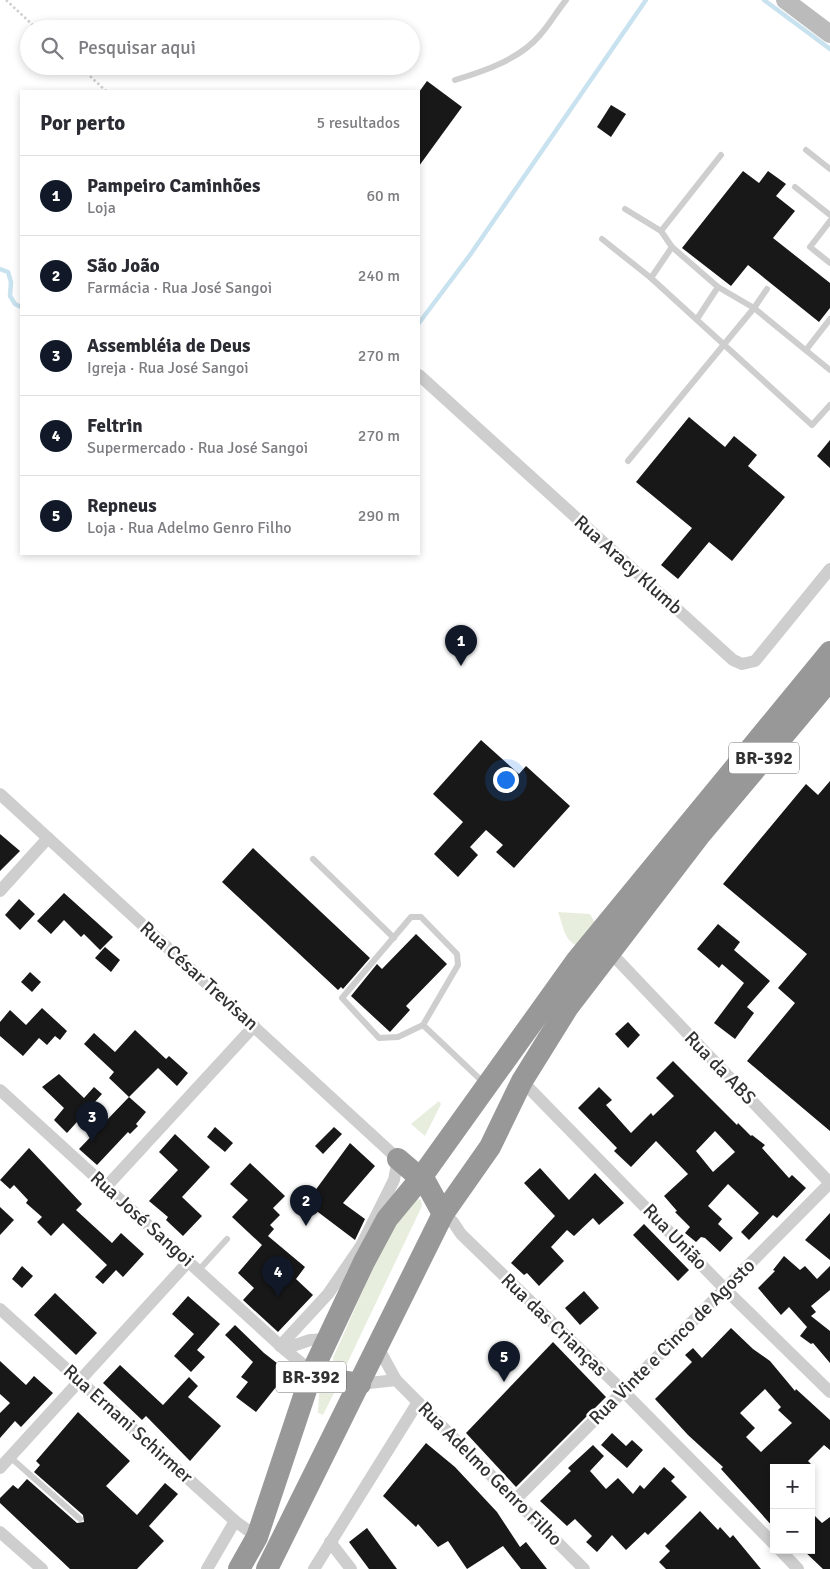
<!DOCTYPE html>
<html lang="pt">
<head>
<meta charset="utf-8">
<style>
  body { margin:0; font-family:Signika,sans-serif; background:#f7f7f7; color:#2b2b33 }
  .controls { position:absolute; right:15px; bottom:15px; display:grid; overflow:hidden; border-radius:0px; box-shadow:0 2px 8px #0003 }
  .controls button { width:45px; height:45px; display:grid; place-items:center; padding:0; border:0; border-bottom:1px solid #e1e1e2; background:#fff; color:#2b2b33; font:25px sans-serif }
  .you { position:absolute; left:505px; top:779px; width:18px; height:18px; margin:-12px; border:4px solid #fff; border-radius:50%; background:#1a73e8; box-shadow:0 0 0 8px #1a73e833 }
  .badge { display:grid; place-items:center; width:32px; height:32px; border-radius:50%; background:#111827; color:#fff; font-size:16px; font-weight:700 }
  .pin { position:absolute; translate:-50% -41px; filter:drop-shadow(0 1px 2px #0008) }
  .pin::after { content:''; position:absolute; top:26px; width:18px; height:15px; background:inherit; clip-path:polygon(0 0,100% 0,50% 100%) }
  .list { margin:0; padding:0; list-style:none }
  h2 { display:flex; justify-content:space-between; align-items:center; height:65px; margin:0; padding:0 20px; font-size:21px }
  h2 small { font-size:16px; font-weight:400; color:#7c7c81 }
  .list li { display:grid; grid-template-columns:32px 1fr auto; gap:15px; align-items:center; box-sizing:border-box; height:80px; padding:0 20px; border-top:1px solid #e1e1e2 }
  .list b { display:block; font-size:19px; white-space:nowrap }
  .list p { margin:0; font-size:16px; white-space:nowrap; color:#7c7c81 }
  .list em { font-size:16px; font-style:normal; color:#7c7c81 }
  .icon { flex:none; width:28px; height:28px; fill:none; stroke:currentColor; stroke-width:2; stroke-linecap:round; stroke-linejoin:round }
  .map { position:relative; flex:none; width:830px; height:1569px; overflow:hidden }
  .search { position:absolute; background:#fff; box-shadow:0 2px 8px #0003; left:20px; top:20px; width:400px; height:55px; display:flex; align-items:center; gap:12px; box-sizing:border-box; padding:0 18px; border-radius:28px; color:#7c7c81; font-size:19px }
  .panel { position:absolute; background:#fff; box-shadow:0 2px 8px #0003; left:20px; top:90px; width:400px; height:465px; border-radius:0px }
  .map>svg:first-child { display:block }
</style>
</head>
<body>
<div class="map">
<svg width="830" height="1569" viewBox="0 0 830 1569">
  <rect width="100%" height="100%" fill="#fff"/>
  <g fill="#e8eede">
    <path d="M558 912 590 914 597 926 579 946C564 943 563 924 558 912Z"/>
    <polygon points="439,1101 441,1104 425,1136 411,1124"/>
    <polygon points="416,1198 421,1200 422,1206 343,1372 335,1371 333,1358 388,1234"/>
    <polygon points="320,1379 338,1385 323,1415 318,1413"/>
  </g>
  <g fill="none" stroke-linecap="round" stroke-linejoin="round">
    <g stroke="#c9e2ef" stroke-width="4.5">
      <polyline points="764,0 830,49"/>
      <polyline points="0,269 8,272 11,282 10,296 15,304 21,307"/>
      <polyline points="419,323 470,255 646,0"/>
    </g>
  </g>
  <g fill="#181818" fill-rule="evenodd">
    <polygon points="427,81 462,107 419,166 419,92"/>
    <polygon points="611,105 626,114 611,137 597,127"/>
    <polygon points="743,171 759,183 768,171 786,184 776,196 795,211 773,238 830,283 830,308 819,322 748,265 731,286 682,248"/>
    <polygon points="689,417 725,447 734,436 757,455 748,466 785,497 732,561 709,542 678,579 661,565 692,528 636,482"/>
    <polygon points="830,440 830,468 817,456"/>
    <polygon points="481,740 519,774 526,766 570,806 514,868 496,852 503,845 486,830 470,847 478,855 458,877 434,854 463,822 433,794"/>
    <polygon points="830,781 830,1131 747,1061 795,1003 778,988 807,954 723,884 806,784 818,795"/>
    <polygon points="0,834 20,851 0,871"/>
    <polygon points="253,848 370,958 343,989 341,987 338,990 222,882"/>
    <polygon points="64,893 113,937 100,950 84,934 81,937 64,920 51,934 37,921"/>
    <polygon points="19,899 35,914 20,930 5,915"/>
    <polygon points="718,924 740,942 734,950 770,981 747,1007 754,1013 735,1039 714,1023 744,983 722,964 719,968 697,949"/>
    <polygon points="416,934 447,964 406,1006 410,1010 390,1032 351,996 377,964 382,969"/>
    <polygon points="105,947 120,960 111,972 95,958"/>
    <polygon points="30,972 41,982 32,992 21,982"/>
    <polygon points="42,1008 67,1031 60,1040 55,1036 47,1045 39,1038 23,1056 0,1036 0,1022 10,1010 26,1025"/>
    <polygon points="628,1022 640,1035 628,1048 615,1034"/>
    <polygon points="135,1030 166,1059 169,1056 188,1073 177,1086 158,1068 129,1097 109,1078 114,1072 84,1044 94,1033 115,1052"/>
    <path d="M673 1061 737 1125 738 1123 751 1136 752 1135 765 1145 762 1148 789 1178 792 1175 806 1188 777 1218 773 1215 749 1240 741 1232 759 1213 728 1184 708 1206 722 1219 718 1224 733 1238 720 1252 705 1238 701 1237 696 1242 685 1233 690 1227 675 1212 677 1211 664 1196 688 1174 656 1141 631 1167 614 1151 617 1148 578 1108 599 1087 612 1100 606 1105 631 1133 651 1113 653 1116 674 1096 656 1078ZM715 1131 735 1152 713 1172 696 1151Z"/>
    <polygon points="59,1074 84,1098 94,1087 102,1094 67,1133 54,1120 64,1108 42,1087"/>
    <polygon points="129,1097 146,1112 136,1124 138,1126 130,1134 128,1132 97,1165 79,1149"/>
    <polygon points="215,1127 233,1143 225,1152 207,1137"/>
    <polygon points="334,1127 342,1134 323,1154 315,1146"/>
    <polygon points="175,1134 210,1167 182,1197 202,1216 183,1236 166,1220 168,1217 149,1201 178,1170 159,1152"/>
    <polygon points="350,1143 375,1166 343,1203 365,1219 355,1240 306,1203"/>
    <polygon points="29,1148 82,1204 76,1210 112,1243 121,1233 144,1254 123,1277 116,1270 103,1284 95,1277 107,1265 63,1223 51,1236 37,1222 42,1217 26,1203 28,1200 14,1185 10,1189 0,1180"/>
    <polygon points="250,1163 285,1196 273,1208 280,1215 270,1225 274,1229 268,1236 305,1267 296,1279 313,1295 278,1332 243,1300 254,1288 238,1273 262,1245 232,1217 248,1200 230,1184"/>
    <polygon points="540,1168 569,1200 595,1173 624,1203 599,1225 593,1218 574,1236 567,1230 551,1247 564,1261 539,1286 527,1273 524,1275 511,1263 555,1216 524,1183"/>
    <polygon points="0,1207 14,1220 0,1235"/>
    <polygon points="830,1213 830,1260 805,1240"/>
    <polygon points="644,1224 689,1270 678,1281 633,1235"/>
    <polygon points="784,1256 800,1270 805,1266 817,1279 830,1266 830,1290 811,1306 816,1312 811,1316 830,1331 830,1363 813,1343 811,1344 800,1336 807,1327 789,1307 781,1315 758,1288 775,1271 773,1270"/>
    <polygon points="22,1266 33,1276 22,1288 12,1279"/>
    <polygon points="584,1291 599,1308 580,1325 565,1308"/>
    <polygon points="55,1293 97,1333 76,1355 34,1315"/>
    <polygon points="188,1296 220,1324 197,1350 205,1357 191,1372 174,1356 194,1334 172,1314"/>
    <polygon points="235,1325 264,1353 291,1374 277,1389 276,1387 256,1412 236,1397 248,1382 241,1377 253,1362 225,1335"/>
    <path d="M731 1328 753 1349 770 1361 795 1391 796 1389 830 1420V1450L824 1445 808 1461 815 1468H774V1528L721 1469 723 1467 688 1435 655 1399 692 1362 685 1355 693 1348 702 1358ZM765 1389 781 1407 778 1410 792 1423 761 1452 746 1437 755 1428 740 1413Z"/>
    <polygon points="553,1342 606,1397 516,1487 466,1433"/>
    <polygon points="0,1361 26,1385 34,1376 53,1393 21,1427 15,1421 0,1438 0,1413 10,1403 0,1394"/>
    <polygon points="120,1365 163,1405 189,1377 198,1386 188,1397 221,1426 190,1461 146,1416 142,1420 103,1383"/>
    <polygon points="78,1412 130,1461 106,1486 137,1515 165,1483 178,1494 149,1526 164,1541 137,1569 70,1569 0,1503 0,1498 13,1485 18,1489 27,1479 77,1523 84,1522 83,1515 34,1472 40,1465 36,1461"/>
    <polygon points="612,1433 626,1446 632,1440 643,1450 627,1468 601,1445"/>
    <polygon points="426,1443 455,1467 497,1512 520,1547 526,1542 547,1569 521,1569 503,1546 467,1569 448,1541 438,1547 418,1524 416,1527 383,1496"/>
    <polygon points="593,1445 604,1456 590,1471 606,1489 618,1478 633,1494 640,1485 644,1489 664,1467 675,1477 671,1481 687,1497 648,1535 645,1532 626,1550 612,1535 597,1552 586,1542 592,1536 575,1519 567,1526 540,1501 571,1471 568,1468"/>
    <polygon points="700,1511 718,1530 720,1527 730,1538 733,1535 761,1569 666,1569 659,1562 670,1551 665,1546"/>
    <polygon points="811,1512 822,1523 830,1517 830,1569 823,1569 803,1550 811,1550"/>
    <polygon points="367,1528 397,1569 369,1569 349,1542"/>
  </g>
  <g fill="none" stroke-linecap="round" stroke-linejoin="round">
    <g stroke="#cecece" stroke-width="2.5" stroke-dasharray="2.5 2.5" stroke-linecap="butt">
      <polyline points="6,0 37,29"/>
      <polyline points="79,66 106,91"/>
    </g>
    <g stroke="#cecece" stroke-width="6">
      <path d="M455 80C485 71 520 59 540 35 550 24 557 11 566 0"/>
      <polyline points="806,150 830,169"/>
      <polyline points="795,187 830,215"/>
      <polyline points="625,209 661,231 672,247 718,287 754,308 830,370"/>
      <polyline points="830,221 810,247 830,263"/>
      <polyline points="661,231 721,155"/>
      <polyline points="602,239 651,278 812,425 830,405"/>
      <polyline points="651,278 672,247"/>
      <polyline points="697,319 718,287"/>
      <polyline points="806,350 830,319"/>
      <polyline points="628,461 754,308 767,289"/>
      <polyline points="313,859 394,938"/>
      <polygon points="411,917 421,917 457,954 458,965 423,1025 398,1037 379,1038 342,998"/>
      <polyline points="423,1025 484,1083"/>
      <polyline points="198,1271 227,1239"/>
      <polyline points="10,1457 80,1519"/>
    </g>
    <g stroke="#cecece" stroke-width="12">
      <polyline points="419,375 733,660 742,664 755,661 830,569"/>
      <polyline points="0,794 398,1159 394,1180 361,1246 328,1294 280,1346"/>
      <polyline points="0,891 48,838"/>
      <polyline points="610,952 830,1183"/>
      <polyline points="522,1081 725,1289 830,1392"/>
      <polyline points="0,1090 284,1349 312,1372"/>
      <polyline points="106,1187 254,1026"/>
      <polyline points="443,1214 453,1222 461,1234 623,1391 774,1544"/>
      <polyline points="0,1309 235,1521 257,1537"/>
      <polyline points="379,1343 378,1347 396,1380 584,1569"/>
      <polyline points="284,1349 310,1340 328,1339"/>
      <polyline points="360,1384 396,1380"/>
      <polyline points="0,1468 188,1262"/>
      <polyline points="515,1500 830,1183"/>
      <polyline points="0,1532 42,1569"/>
      <polyline points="330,1542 351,1569"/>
      <polyline points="780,1550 798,1569"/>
      <polyline points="207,1569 235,1521"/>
      <polyline points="314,1569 418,1402"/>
    </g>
    <polyline stroke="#bbb" stroke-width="18" points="785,0 830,34"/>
    <g stroke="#989898" stroke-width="22">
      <polyline points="398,1159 426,1183 443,1214"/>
      <polyline points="312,1372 340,1381 360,1384"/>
      <polyline points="239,1569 257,1537 312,1372 364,1262 387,1219 420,1179 577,960 830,652"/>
      <polyline points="267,1569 443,1214 490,1147 522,1081 568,1007 699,836 830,680"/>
    </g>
  </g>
  <g text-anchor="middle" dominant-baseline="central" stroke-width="5" stroke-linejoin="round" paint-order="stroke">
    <g fill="#fff" stroke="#6f6f6f" stroke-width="1">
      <rect x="729" y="742.5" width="70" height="31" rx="4"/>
      <rect x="276" y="1361.5" width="70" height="31" rx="4"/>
    </g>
    <g font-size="18" font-weight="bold" fill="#313131">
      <text x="764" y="758">BR-392</text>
      <text x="311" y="1377">BR-392</text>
    </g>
    <g font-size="19" fill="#313131" stroke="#fff">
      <text transform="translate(628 565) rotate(42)">Rua Aracy Klumb</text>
      <text transform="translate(199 976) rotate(42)">Rua César Trevisan</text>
      <text transform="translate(720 1068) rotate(46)">Rua da ABS</text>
      <text transform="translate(142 1219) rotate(42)">Rua José Sangoi</text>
      <text transform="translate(675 1237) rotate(46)">Rua União</text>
      <text transform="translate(554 1325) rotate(44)">Rua das Crianças</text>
      <text transform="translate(672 1342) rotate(-45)">Rua Vinte e Cinco de Agosto</text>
      <text transform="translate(128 1424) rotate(42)">Rua Ernani Schirmer</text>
      <text transform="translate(490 1474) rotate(45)">Rua Adelmo Genro Filho</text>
    </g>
  </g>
</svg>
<div class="controls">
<button>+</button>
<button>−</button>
</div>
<div class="you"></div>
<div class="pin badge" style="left:461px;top:666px">1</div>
<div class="pin badge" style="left:306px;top:1226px">2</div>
<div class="pin badge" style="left:92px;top:1142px">3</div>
<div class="pin badge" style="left:278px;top:1297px">4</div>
<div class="pin badge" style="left:504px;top:1382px">5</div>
<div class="search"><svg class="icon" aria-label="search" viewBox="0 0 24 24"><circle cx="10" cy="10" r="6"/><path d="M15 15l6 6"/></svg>Pesquisar aqui</div>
<section class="panel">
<h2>Por perto<small>5 resultados</small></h2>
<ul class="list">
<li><span class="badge">1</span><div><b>Pampeiro Caminhões</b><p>Loja</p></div><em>60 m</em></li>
<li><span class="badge">2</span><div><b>São João</b><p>Farmácia · Rua José Sangoi</p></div><em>240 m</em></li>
<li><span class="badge">3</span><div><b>Assembléia de Deus</b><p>Igreja · Rua José Sangoi</p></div><em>270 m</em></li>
<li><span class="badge">4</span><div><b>Feltrin</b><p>Supermercado · Rua José Sangoi</p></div><em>270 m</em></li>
<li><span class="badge">5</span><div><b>Repneus</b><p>Loja · Rua Adelmo Genro Filho</p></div><em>290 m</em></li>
</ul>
</section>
</div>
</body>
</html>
